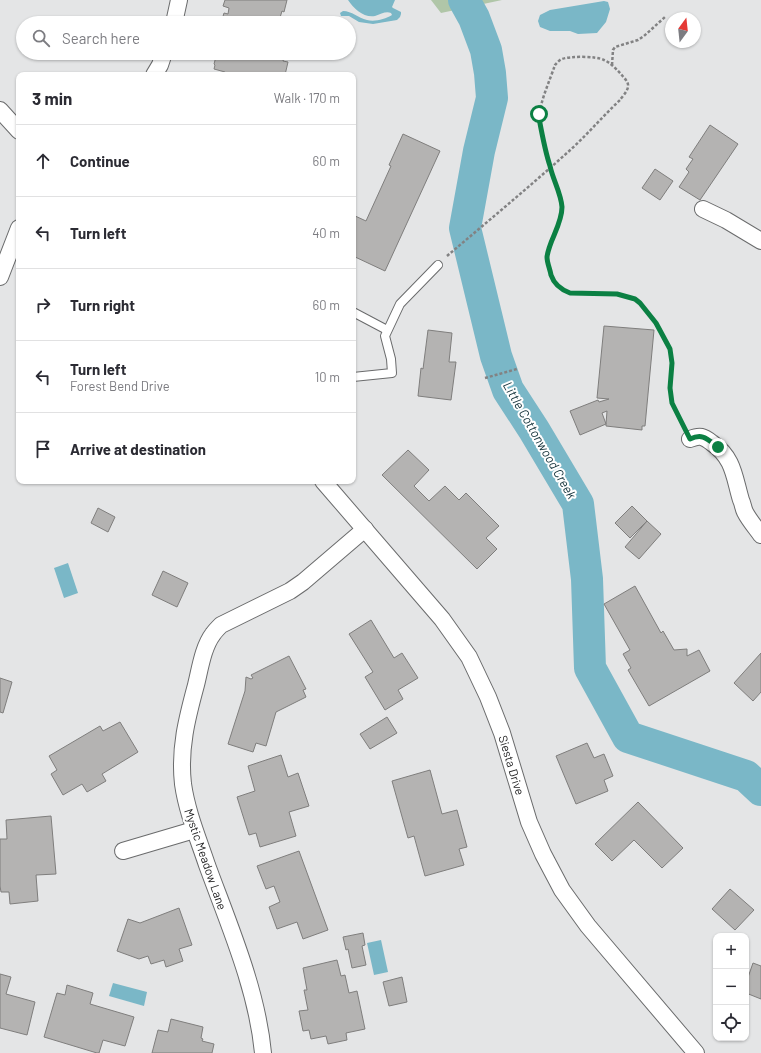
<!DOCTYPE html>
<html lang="en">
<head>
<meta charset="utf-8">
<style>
  body { margin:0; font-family:Barlow,sans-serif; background:#f7f7f7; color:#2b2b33 }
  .controls { position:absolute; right:12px; bottom:12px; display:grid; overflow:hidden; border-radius:8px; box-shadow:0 1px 3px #0004 }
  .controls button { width:36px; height:36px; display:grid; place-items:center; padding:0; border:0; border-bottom:1px solid #e1e1e2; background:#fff; color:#2b2b33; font:20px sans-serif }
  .compass { position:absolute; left:665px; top:12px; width:36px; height:36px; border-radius:50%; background:#fff; box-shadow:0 1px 3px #0004; rotate:15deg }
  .stop { position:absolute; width:12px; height:12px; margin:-9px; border:3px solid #0b8043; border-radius:50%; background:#fff }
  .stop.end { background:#0b8043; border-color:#fff; box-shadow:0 1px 4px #0008 }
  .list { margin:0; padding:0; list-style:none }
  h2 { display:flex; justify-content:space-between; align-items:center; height:52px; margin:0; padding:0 16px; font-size:17px }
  h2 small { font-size:13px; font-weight:400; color:#7c7c81 }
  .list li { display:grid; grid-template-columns:26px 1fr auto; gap:12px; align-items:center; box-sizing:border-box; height:72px; padding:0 16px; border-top:1px solid #e1e1e2 }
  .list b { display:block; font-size:15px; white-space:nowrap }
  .list p { margin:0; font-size:13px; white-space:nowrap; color:#7c7c81 }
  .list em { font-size:13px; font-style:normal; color:#7c7c81 }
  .icon { flex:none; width:22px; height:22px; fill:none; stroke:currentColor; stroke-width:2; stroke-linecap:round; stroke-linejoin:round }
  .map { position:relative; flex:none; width:761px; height:1053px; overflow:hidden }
  .search { position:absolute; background:#fff; box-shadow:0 1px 3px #0004; left:16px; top:16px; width:340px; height:44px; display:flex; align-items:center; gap:10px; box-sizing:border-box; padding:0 14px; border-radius:22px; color:#7c7c81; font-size:15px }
  .panel { position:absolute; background:#fff; box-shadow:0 1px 3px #0004; left:16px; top:72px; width:340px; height:412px; border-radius:8px }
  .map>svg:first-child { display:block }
</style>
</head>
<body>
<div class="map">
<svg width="761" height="1053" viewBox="0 0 761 1053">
  <rect width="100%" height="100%" fill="#e4e5e6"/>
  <polygon fill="#b0c6a8" points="431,0 502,0 441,13"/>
  <g fill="#7ab7c7">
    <path d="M348 0H395L392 7 393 8 401 12V14L400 17 397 20 373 24 359 22 349 16H341L340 13 343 11C352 11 358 18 367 20 375 22 385 19 392 15L391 13C386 11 381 14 375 16 364 18 354 9 348 0Z"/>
    <polygon points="604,1 608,2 610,9 606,22 597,33 578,34 570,31 550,31 540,27 538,21 540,15 550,10"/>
    <polygon points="68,563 78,593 64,598 54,568"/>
    <polygon points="381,940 388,972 374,975 367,943"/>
    <polygon points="113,983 147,992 144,1006 109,996"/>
  </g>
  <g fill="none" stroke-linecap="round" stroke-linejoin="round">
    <polyline stroke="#7ab7c7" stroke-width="32" points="464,0 474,18 486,50 490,73 492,98 479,151 465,228 496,356 508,390 534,430 578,504 587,579 590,668 628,737 746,776 761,790"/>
  </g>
  <g fill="#b4b3b2" stroke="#7f7e7d" fill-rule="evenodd">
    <polygon points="225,0 287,0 284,12 282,11 279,21 275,20 274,23 221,23 224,13 228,14 229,8 223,6"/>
    <polygon points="217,53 285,53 283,61 288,62 285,75 224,75 225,72 214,69 215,65 214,64"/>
    <polygon points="710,125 738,144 700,200 679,187 689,172 686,169 693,159 689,157"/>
    <polygon points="403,134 440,151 385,271 353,256 353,215 366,221 391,166 389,165"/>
    <polygon points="655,169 673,181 660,200 642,188"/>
    <path d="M604 326 654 330 645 426H642V430L606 426V424L580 435 570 411 598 400 599 402 609 399 597 398ZM607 411 606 424 602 413Z"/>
    <polygon points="428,330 452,333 449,362 456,362 451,400 418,396 421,368 423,369"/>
    <polygon points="408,450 429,470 414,486 429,501 445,486 459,500 466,493 499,526 486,538 497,549 477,569 382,475"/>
    <polygon points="632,506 647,521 630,538 615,523"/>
    <polygon points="98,508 115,517 108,532 91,523"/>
    <polygon points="647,521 661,534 639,559 625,547"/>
    <polygon points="163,571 188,583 177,607 152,595"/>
    <polygon points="635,586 661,633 663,631 674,650 687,649 687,656 699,650 710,671 649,706 628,670 631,668 623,654 630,650 604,604"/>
    <polygon points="371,620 394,658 402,653 418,678 398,690 403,699 385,710 365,677 373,672 349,634"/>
    <polygon points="761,653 761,692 753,701 734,683"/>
    <polygon points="289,656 306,689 303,690 306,697 276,712 266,746 256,743 253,752 228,744 245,691 246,677 251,679 253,678 251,675"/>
    <polygon points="0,678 12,682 3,713 0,712"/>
    <polygon points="387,717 397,733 370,749 360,734"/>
    <polygon points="120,722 138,752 102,774 106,781 87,792 82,784 63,795 51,774 57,770 49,756 100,726 103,731"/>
    <polygon points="587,743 594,758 604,754 613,776 604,780 608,791 576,804 556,756"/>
    <polygon points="281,755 288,777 298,773 309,806 289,812 296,836 260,847 256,833 249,835 237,797 255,791 248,766"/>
    <polygon points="430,770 442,814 457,810 467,847 459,849 464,865 425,876 414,836 408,838 392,781"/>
    <polygon points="638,802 683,848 662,868 634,840 612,861 595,844"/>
    <polygon points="51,816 56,874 36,875 38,901 10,904 9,892 1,892 0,886 0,839 7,839 6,820"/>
    <polygon points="299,851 328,930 303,939 297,922 277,929 269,907 280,902 274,886 266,889 257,866"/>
    <polygon points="730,889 754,910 735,930 712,909"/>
    <polygon points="179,908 192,945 179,949 183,961 166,967 164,960 151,964 148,956 139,959 117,951 128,919 140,923"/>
    <polygon points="363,933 365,945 362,946 366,965 352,968 348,949 346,950 343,937"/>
    <polygon points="337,960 341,976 345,975 349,993 357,991 365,1029 346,1033 347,1040 328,1044 326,1036 311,1039 309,1030 303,1031 299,1011 308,1010 304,990 307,990 303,968"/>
    <polygon points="753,963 761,966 761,999 746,993 746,983"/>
    <polygon points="0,974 11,977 6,994 35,1002 27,1035 0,1028"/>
    <polygon points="402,977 407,1002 389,1006 383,982"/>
    <polygon points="67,985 93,993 90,1004 134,1017 125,1046 103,1040 99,1053 97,1053 44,1037 57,993 65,995"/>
    <polygon points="171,1019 203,1027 201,1038 203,1039 202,1041 214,1044 212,1053 152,1053 158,1030 168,1032"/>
  </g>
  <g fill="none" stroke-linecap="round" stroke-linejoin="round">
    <g stroke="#6a6b6c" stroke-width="10">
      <g id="service">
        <polyline points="353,312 387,330"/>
        <polyline points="353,377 392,373 391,359 385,336 400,304 438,265"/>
      </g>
    </g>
    <g stroke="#6a6b6c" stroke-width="18">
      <g id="minor">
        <polyline points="174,23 179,0"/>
        <polyline points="154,75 160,65 164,53"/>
        <polyline points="0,110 19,131"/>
        <polyline points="703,209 726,220 761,241"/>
        <polyline points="0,277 19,228"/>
        <path d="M690 439C700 435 703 436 712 443 734 458 734 477 741 500 743 504 743 508 745 512 749 520 756 528 761 535"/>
        <polyline points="323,481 442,619 469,657 488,697 502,733 529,822 543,854 562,890 588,926 696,1053"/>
        <polyline points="123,851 194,830"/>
        <path d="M263 1053C257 989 229 925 207 865 198 838 187 812 183 784 179 749 187 718 196 685 200 669 203 647 213 634 215 631 218 628 221 625L290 591 303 582 365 529"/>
      </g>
    </g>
    <g stroke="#828283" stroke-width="2.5" stroke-dasharray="3 2" stroke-linecap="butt">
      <polyline points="612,65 613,50 615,47 638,40 644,36 665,17"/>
      <path d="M447 256C487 222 528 188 568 152 586 136 602 117 620 100 622 97 627 92 628 87 629 82 624 78 621 74 616 69 611 63 604 60 597 56 570 56 562 59 559 60 557 63 555 65 550 80 539 104 539 119 542 134 545 151 550 166 553 180 562 193 562 207 562 225 549 240 547 257 547 263 550 269 551 275 554 284 562 290 570 293L617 294 635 299 640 303 656 323 670 349 672 363 670 389 672 403 682 424"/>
      <polyline points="485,378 517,369"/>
    </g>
    <use href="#service" stroke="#fff" stroke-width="8"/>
    <use href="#minor" stroke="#fff" stroke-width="16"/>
  </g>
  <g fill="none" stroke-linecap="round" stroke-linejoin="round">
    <path stroke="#0b8043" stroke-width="5" d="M539 114V118C542 134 545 151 550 166 553 180 561 193 562 207 562 225 549 240 547 257 547 263 550 269 551 275 554 284 562 290 570 293L617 294 635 299 640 303 656 323 670 349 672 363 670 388 672 403 690 439C703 433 707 439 718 447"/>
  </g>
  <g text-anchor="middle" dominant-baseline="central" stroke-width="4" stroke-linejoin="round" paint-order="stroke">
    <g font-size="12" fill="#212122" stroke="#fff">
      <text transform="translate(512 765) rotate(73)">Siesta Drive</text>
      <text transform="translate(206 859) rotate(71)">Mystic Meadow Lane</text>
    </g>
    <g font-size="13" font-style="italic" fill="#123139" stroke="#fff">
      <text transform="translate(540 440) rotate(60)">Little Cottonwood Creek</text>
    </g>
  </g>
</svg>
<div class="controls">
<button>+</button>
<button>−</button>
<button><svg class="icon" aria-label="locate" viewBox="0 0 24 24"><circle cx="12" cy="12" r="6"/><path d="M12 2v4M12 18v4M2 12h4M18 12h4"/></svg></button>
</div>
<svg class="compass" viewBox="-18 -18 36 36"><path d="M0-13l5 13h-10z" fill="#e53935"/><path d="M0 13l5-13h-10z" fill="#7c7c81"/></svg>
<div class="stop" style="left:539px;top:114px"></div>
<div class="stop end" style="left:718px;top:447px"></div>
<div class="search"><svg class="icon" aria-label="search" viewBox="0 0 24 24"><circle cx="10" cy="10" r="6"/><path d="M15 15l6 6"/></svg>Search here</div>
<section class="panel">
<h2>3 min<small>Walk · 170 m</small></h2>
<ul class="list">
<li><svg class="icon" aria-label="ahead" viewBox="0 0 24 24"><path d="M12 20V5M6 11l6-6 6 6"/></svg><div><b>Continue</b></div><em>60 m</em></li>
<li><svg class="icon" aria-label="left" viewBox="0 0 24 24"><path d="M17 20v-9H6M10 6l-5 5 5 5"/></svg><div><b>Turn left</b></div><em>40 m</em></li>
<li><svg class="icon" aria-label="right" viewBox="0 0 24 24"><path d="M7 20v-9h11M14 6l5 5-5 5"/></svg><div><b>Turn right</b></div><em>60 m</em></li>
<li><svg class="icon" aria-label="left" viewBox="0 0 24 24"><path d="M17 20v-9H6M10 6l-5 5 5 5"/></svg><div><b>Turn left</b><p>Forest Bend Drive</p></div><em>10 m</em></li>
<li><svg class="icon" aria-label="arrive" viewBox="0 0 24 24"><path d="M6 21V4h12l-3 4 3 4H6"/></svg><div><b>Arrive at destination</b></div></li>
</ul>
</section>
</div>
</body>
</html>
